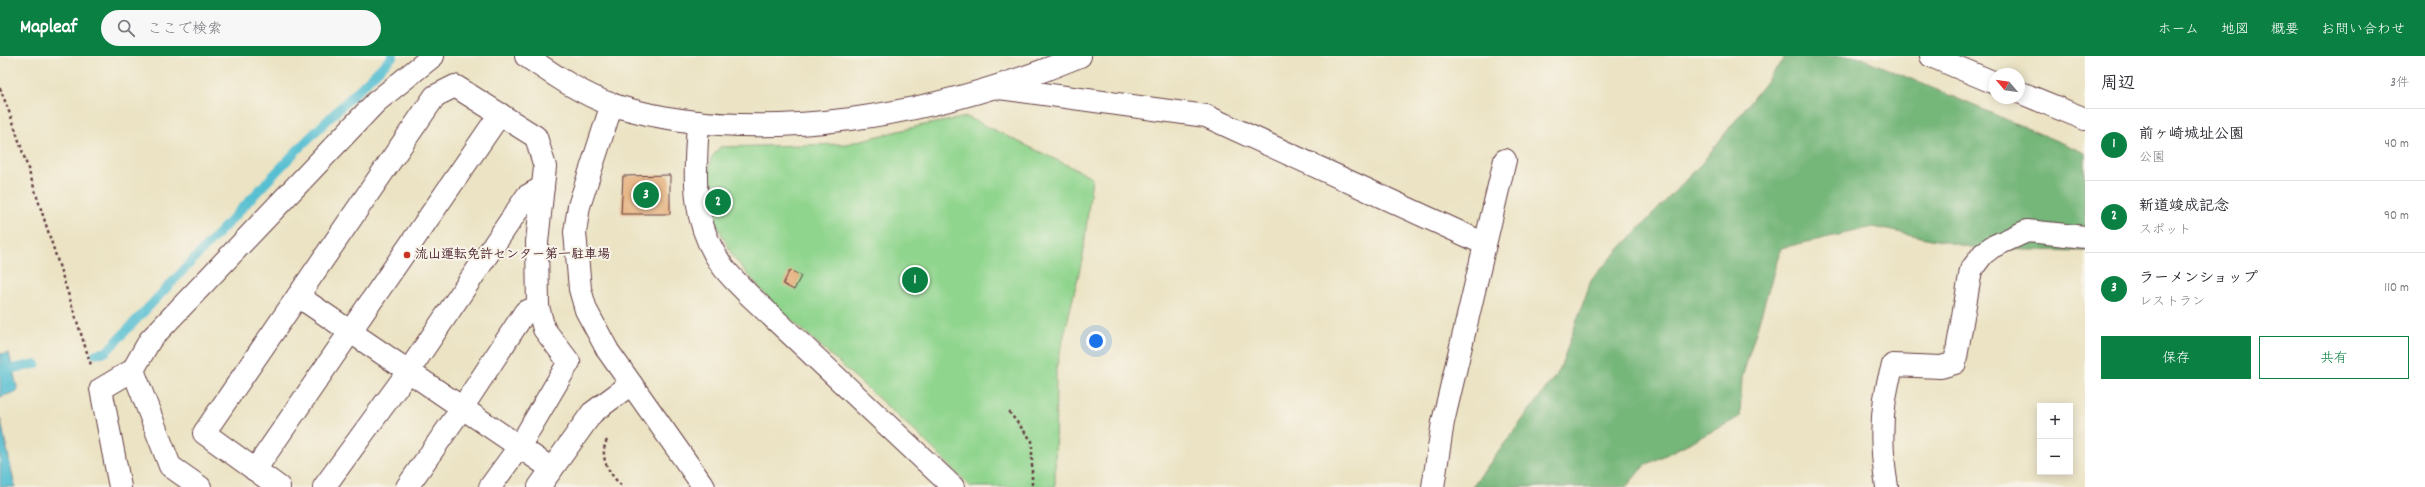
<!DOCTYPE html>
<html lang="ja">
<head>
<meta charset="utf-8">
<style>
  body { margin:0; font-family:Dekko,"Klee One",sans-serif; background:#f7f7f7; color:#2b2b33 }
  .controls { position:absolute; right:12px; bottom:12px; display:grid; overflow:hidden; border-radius:0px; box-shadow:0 2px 10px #0003 }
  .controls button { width:36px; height:36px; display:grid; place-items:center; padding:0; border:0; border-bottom:1px solid #e1e1e2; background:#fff; color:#2b2b33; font:20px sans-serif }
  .compass { position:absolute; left:1989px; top:12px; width:36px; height:36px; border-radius:50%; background:#fff; box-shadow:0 2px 10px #0003; rotate:299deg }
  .you { position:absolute; left:1096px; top:285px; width:14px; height:14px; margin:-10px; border:3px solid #fff; border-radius:50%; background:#1a73e8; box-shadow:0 0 0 6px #1a73e833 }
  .badge { display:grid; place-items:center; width:26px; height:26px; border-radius:50%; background:#0b8043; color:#fff; font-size:13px; font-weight:700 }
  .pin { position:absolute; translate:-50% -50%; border:2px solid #fff; box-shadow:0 1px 4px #0006 }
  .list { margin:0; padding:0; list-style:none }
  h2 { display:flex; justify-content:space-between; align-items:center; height:52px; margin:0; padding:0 16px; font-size:17px }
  h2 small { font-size:13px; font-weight:400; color:#7c7c81 }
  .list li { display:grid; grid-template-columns:26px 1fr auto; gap:12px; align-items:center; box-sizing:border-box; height:72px; padding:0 16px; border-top:1px solid #e1e1e2 }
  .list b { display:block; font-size:15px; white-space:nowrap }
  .list p { margin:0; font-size:13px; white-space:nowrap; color:#7c7c81 }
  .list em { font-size:13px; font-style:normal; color:#7c7c81 }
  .actions { display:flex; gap:8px; padding:12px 16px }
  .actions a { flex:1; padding:9px 0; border:1px solid #0b8043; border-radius:0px; text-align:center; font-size:14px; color:#0b8043 }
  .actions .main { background:#0b8043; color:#fff }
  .icon { flex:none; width:22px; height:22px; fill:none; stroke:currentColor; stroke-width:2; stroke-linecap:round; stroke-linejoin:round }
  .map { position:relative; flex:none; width:2085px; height:431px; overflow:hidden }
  header { display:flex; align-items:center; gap:24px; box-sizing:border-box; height:56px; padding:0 20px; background:#0b8043; color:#fff }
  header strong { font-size:19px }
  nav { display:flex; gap:22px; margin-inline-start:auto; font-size:14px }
  .search { width:280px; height:36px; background:#f7f7f7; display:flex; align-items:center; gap:10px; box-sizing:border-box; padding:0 14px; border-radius:22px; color:#7c7c81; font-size:15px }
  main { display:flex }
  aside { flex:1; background:#fff }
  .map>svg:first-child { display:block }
</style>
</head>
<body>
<header>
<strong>Mapleaf</strong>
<div class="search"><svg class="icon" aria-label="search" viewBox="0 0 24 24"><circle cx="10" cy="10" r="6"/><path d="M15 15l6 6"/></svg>ここで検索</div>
<nav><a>ホーム</a><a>地図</a><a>概要</a><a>お問い合わせ</a></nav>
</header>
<main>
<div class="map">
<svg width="2085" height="431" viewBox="0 0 2085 431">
  <rect width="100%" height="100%" fill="#f7f3e8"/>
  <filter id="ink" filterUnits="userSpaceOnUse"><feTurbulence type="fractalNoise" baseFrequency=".025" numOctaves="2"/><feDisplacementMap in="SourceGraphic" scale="8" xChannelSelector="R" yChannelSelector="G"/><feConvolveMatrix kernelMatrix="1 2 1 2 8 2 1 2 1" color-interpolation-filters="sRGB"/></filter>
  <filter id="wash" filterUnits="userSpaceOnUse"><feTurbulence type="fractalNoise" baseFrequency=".012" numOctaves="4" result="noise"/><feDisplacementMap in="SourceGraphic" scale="16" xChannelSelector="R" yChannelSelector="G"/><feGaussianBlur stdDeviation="0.9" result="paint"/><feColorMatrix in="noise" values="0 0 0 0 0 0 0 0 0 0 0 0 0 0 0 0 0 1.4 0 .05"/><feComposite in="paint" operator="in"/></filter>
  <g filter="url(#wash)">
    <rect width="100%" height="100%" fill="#ebe3c3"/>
    <polygon fill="#90d58e" stroke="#6d7a5c" points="967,61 1092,121 1083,200 1056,313 1055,431 971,431 920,380 773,247 733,201 704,143 711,102 720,91 846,88 919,70"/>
    <polygon fill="#74b679" stroke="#5f6a52" points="1786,0 1857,0 2085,97 2085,195 1980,193 1873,171 1781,192 1742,322 1740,361 1644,410 1626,431 1472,431 1559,315 1592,222 1702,107"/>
    <g fill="#56bfd2" stroke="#506f7e">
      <polygon points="9,297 18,335 0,341 0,298"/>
      <polygon points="0,361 15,431 0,431"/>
    </g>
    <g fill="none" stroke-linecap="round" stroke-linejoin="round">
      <g stroke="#56bfd2" stroke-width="9">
        <polyline points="95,298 106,296 300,91 393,0"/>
        <polyline points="0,315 36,308"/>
      </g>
    </g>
    <g id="blocks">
      <g fill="#e4ab75">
        <polygon points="670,119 670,158 621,158 623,120"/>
        <polygon points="790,214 801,220 794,234 783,228"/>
      </g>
    </g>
  </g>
  <g filter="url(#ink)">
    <use href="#blocks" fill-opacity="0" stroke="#623c42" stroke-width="1"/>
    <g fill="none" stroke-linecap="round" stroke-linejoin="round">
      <g stroke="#623c42" stroke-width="24">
        <g id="minor">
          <path d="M526 0C552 18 583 39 613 49 760 94 941 58 1080 0"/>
          <polyline points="1931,0 1995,27"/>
          <polyline points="999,32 1206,60 1485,188"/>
          <polyline points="2019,36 2085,63"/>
          <polyline points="612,48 579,150 575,176 580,233 586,254 608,295 704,431"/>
          <path d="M698 66C695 119 690 163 721 208 728 219 739 228 748 238L953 431"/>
          <polyline points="298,240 552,413"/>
          <polyline points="133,314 170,410 200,431"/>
          <polyline points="255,414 500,58"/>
          <polyline points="120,431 101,333 133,314 150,284 376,46 433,0"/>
          <polyline points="279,431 204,377 435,40 455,30 536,81 545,111 537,186 538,251 544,273 569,306 519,391 490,431"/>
          <polyline points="324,431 408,316 527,140 543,131"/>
          <polyline points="407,431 462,352 525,256 538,251"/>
          <polyline points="539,431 592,357 631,328"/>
          <polyline points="1433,431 1443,366 1505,104"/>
          <path d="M1887 431C1880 390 1880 348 1893 309L1941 311 1955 307 1971 214 1983 198 1992 191 2027 175 2085 181"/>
        </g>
      </g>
      <g stroke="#623c42" stroke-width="2.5" stroke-dasharray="3 3" stroke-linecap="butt">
        <polyline points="0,32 13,66 91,309"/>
        <polyline points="1009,356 1032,385 1032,431"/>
        <path d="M607 384C598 402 610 419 623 431"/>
      </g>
      <use href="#minor" stroke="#fff" stroke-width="22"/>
    </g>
  </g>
  <circle fill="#c8321e" stroke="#f7f3e8" stroke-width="1.5" cx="407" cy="199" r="4"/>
  <g text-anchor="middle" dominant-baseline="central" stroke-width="4" stroke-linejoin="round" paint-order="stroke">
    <g font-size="13" font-weight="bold" fill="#4a1f2b" stroke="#f7f3e8" text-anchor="start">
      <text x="415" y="199">流山運転免許センター第一駐車場</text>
    </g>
  </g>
</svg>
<div class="controls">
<button>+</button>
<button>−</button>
</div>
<svg class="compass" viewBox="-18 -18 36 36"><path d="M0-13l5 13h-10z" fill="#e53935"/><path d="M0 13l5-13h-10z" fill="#7c7c81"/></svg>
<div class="you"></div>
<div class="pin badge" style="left:915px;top:224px">1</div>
<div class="pin badge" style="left:718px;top:146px">2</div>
<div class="pin badge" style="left:646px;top:139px">3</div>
</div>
<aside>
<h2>周辺<small>3件</small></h2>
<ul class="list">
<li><span class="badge">1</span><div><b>前ヶ崎城址公園</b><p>公園</p></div><em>40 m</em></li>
<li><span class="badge">2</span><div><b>新道竣成記念</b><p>スポット</p></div><em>90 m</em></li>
<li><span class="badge">3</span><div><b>ラーメンショップ</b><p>レストラン</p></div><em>110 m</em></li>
</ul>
<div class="actions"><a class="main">保存</a><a>共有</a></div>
</aside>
</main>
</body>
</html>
